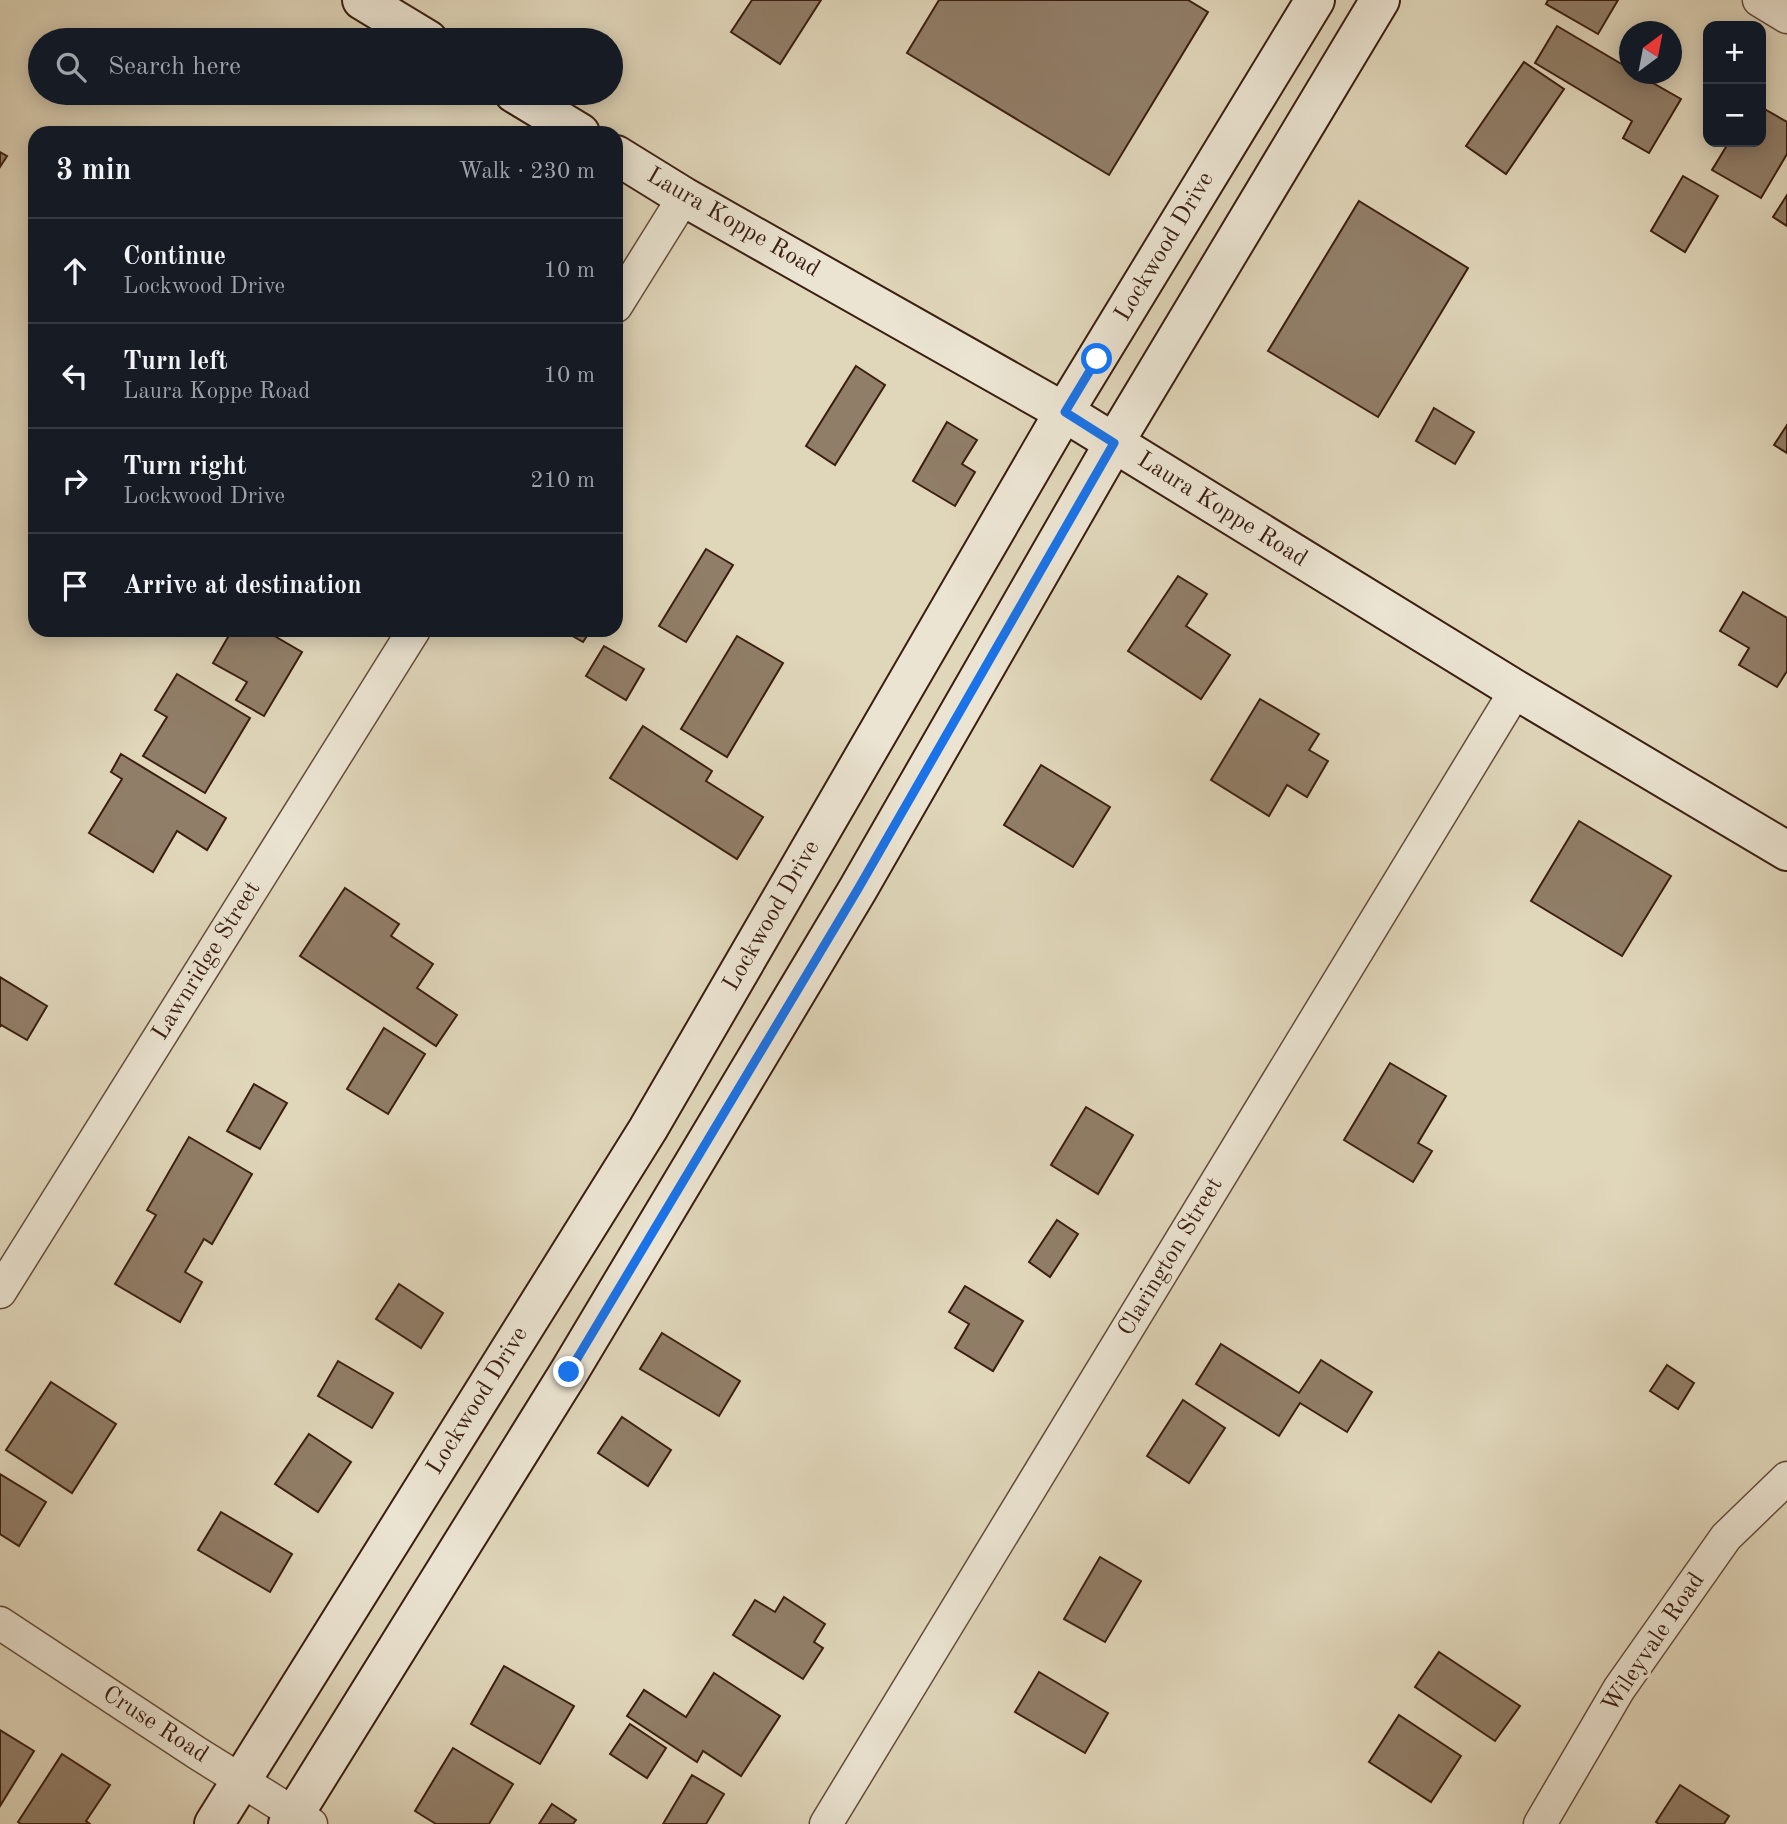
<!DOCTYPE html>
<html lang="en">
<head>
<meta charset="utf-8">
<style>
  body { margin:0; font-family:"Old Standard TT",serif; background:#242831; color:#f1f3f6 }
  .controls { position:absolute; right:21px; top:21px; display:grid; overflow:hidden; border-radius:14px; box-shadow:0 4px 18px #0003 }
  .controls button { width:63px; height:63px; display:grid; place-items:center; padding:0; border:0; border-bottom:2px solid #363941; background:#171b24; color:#f1f3f6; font:35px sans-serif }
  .compass { position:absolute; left:1619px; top:21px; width:63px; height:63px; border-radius:50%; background:#171b24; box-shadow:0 4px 18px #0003; rotate:32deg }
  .stop { position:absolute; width:21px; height:21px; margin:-16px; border:5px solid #1a73e8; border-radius:50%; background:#fff }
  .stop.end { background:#1a73e8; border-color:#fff; box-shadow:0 2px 7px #0008 }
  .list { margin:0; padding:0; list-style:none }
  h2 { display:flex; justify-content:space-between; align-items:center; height:91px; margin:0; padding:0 28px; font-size:30px }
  h2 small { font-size:23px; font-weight:400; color:#9ea1a6 }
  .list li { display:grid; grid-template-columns:46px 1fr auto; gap:21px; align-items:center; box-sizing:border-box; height:105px; padding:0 28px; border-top:2px solid #363941 }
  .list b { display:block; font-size:26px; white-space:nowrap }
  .list p { margin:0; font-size:23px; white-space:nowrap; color:#9ea1a6 }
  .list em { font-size:23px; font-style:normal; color:#9ea1a6 }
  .icon { flex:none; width:38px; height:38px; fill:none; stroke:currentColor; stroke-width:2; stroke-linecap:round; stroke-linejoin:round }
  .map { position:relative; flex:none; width:1787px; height:1824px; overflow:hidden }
  .search { position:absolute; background:#171b24; box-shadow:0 4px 18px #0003; left:28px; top:28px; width:595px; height:77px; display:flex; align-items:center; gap:18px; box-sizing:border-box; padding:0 24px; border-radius:38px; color:#9ea1a6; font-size:26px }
  .panel { position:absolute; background:#171b24; box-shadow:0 4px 18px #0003; left:28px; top:126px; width:595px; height:511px; border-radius:21px }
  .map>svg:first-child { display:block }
</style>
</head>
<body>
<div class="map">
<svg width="1787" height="1824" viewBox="0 0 1787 1824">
  <rect width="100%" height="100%" fill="#e0d6ba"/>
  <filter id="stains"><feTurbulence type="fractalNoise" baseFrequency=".00286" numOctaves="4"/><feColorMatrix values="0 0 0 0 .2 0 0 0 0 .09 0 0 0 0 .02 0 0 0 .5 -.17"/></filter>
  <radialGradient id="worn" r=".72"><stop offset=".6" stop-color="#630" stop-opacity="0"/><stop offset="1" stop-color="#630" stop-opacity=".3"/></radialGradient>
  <g fill="#917e68" stroke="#3b1e10" stroke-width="2">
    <polygon points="752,0 821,0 780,64 731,32"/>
    <polygon points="939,0 1188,0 1208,12 1109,175 907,53"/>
    <polygon points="1548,0 1618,0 1598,34 1546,4"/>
    <polygon points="1557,26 1630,69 1630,74 1637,74 1681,99 1649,153 1623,138 1632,121 1535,63"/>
    <polygon points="1524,62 1564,89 1506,174 1466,146"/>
    <polygon points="1761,107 1787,122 1787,154 1761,198 1712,170 1729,142 1761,142"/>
    <polygon points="0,152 7,156 0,167"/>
    <polygon points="1683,176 1718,196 1685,252 1651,231"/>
    <polygon points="1787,195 1787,226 1773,217"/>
    <polygon points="1359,201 1468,268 1378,417 1268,351"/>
    <polygon points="856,366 885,385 835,465 806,446"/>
    <polygon points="1434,408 1474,432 1455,464 1416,441"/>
    <polygon points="947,422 977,440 962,464 975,472 955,506 913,481"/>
    <polygon points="1787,425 1787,453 1774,445"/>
    <polygon points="706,549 733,565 686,642 659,626"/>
    <polygon points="1178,576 1207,594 1186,626 1230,655 1201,699 1128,651"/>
    <polygon points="1743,592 1787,618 1787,671 1777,687 1739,665 1749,648 1720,631"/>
    <polygon points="232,630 264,630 302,652 264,716 236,700 247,682 213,663"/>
    <polygon points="562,630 591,630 583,642"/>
    <polygon points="737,636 783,663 727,757 681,729"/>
    <polygon points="604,646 644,669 626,700 586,676"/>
    <polygon points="177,674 250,718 205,793 143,756 167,717 155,710"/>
    <polygon points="1260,699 1319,734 1309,750 1328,761 1307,797 1287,785 1269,816 1211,780"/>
    <polygon points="643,726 712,771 706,781 763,817 737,859 610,778"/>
    <polygon points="121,754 226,818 207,850 177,831 153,872 89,833 122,779 111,772"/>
    <polygon points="1041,765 1110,807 1073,867 1004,825"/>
    <polygon points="1579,821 1671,876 1622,956 1531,901"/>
    <polygon points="345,888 399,924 391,936 433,964 417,988 457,1015 436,1046 300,956"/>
    <polygon points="0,977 47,1006 27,1040 1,1025 0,1027"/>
    <polygon points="384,1028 425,1054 388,1114 347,1089"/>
    <polygon points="1390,1063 1446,1096 1418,1143 1432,1151 1413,1182 1344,1140"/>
    <polygon points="254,1084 287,1103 260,1149 227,1131"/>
    <polygon points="1086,1107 1133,1135 1098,1194 1051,1165"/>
    <polygon points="189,1137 252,1174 212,1244 204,1239 185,1272 202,1282 180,1322 115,1284 156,1215 147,1210"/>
    <polygon points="1057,1220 1078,1234 1050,1277 1029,1262"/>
    <polygon points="399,1284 443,1313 421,1348 376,1319"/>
    <polygon points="965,1286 1023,1321 993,1371 955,1348 969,1324 949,1312"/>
    <polygon points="662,1333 740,1381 719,1416 640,1369"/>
    <polygon points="1221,1344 1299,1393 1321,1360 1372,1392 1347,1432 1300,1403 1279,1436 1196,1384"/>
    <polygon points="338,1361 393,1393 372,1428 318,1396"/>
    <polygon points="1667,1365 1694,1383 1678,1409 1650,1391"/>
    <polygon points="51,1382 116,1424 72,1493 6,1450"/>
    <polygon points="1183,1400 1225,1428 1189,1483 1147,1456"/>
    <polygon points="622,1417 671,1450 648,1486 598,1453"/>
    <polygon points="309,1434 351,1462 318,1512 275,1484"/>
    <polygon points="0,1474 46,1502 19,1546 0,1534"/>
    <polygon points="221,1512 292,1554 270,1592 198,1550"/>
    <polygon points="1100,1557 1141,1581 1105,1642 1064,1619"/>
    <polygon points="784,1597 825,1624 814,1642 823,1648 803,1679 733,1635 755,1600 775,1612"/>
    <polygon points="1439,1652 1520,1706 1495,1741 1415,1687"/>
    <polygon points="504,1666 574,1706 540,1764 471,1724"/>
    <polygon points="1039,1672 1108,1713 1085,1753 1015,1712"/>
    <polygon points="714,1673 780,1716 741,1776 703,1751 697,1762 627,1716 644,1690 686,1717"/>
    <polygon points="1399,1715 1461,1756 1431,1802 1369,1762"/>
    <polygon points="630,1724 666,1748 647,1778 610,1754"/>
    <polygon points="0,1730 34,1751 0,1806"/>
    <polygon points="453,1748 513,1784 489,1824 436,1824 415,1811"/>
    <polygon points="62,1754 110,1785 86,1821 90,1824 21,1824 18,1822"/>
    <polygon points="692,1775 724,1794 706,1824 663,1824"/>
    <polygon points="1680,1785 1729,1816 1724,1824 1659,1824 1656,1822"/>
    <polygon points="552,1804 576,1820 573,1824 539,1824"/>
  </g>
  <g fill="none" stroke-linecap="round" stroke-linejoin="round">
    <g stroke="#644c3a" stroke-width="35">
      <g id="street">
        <polyline points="1759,0 1787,17"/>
        <polyline points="616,306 684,197"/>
        <polyline points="0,1292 414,630"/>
        <polyline points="0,1623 197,1753 311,1824"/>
        <polyline points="826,1824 1516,690"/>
        <polyline points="1540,1824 1619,1689 1726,1537 1787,1478"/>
      </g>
    </g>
    <g stroke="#3b1e10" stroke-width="42">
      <g id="secondary">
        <polyline points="362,0 428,40"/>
        <polyline points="514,93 580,133"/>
        <polyline points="616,155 684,197 1064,412 1516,690 1787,851"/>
        <polyline points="214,1824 648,1129 1064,412 1315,0"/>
        <polyline points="288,1824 569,1372 858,889 1114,443 1380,0"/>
      </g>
    </g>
    <use href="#street" stroke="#ebe4d2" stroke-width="32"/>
    <use href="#secondary" stroke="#ebe4d2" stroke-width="38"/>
  </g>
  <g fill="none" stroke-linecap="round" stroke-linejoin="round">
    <polyline stroke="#1a73e8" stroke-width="9" points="569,1372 858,889 1114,443 1065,412 1097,359"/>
  </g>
  <g text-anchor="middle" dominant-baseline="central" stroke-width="7" stroke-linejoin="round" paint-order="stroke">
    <g font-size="24" fill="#3b1e10" stroke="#ebe4d2">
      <text transform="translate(733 223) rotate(30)">Laura Koppe Road</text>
      <text transform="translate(1165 247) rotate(-59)">Lockwood Drive</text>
      <text transform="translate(1222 510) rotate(32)">Laura Koppe Road</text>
      <text transform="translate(772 916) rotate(-60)">Lockwood Drive</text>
      <text transform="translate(207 961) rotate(-58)">Lawnridge Street</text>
      <text transform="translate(1171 1257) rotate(-59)">Clarington Street</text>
      <text transform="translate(478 1401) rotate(-58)">Lockwood Drive</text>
      <text transform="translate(1654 1643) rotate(-56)">Wileyvale Road</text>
      <text transform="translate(155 1725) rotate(33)">Cruse Road</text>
    </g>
  </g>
  <rect width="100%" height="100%" filter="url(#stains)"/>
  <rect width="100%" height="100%" fill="url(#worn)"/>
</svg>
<div class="controls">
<button>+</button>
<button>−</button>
</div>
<svg class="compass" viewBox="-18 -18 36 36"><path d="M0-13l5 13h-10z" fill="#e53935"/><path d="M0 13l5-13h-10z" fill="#9ea1a6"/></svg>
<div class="stop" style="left:1097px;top:359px"></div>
<div class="stop end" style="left:569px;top:1372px"></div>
<div class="search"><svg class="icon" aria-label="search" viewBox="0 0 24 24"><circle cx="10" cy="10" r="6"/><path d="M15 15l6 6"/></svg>Search here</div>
<section class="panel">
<h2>3 min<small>Walk · 230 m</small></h2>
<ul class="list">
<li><svg class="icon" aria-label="ahead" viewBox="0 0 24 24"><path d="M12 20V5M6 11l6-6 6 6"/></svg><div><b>Continue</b><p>Lockwood Drive</p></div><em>10 m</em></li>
<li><svg class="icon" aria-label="left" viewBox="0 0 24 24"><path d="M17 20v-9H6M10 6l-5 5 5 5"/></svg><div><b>Turn left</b><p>Laura Koppe Road</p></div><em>10 m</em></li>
<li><svg class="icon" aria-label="right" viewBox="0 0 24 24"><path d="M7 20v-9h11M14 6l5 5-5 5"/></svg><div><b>Turn right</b><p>Lockwood Drive</p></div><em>210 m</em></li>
<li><svg class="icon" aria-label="arrive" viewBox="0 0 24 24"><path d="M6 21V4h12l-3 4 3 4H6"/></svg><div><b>Arrive at destination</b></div></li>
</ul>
</section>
</div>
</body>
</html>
